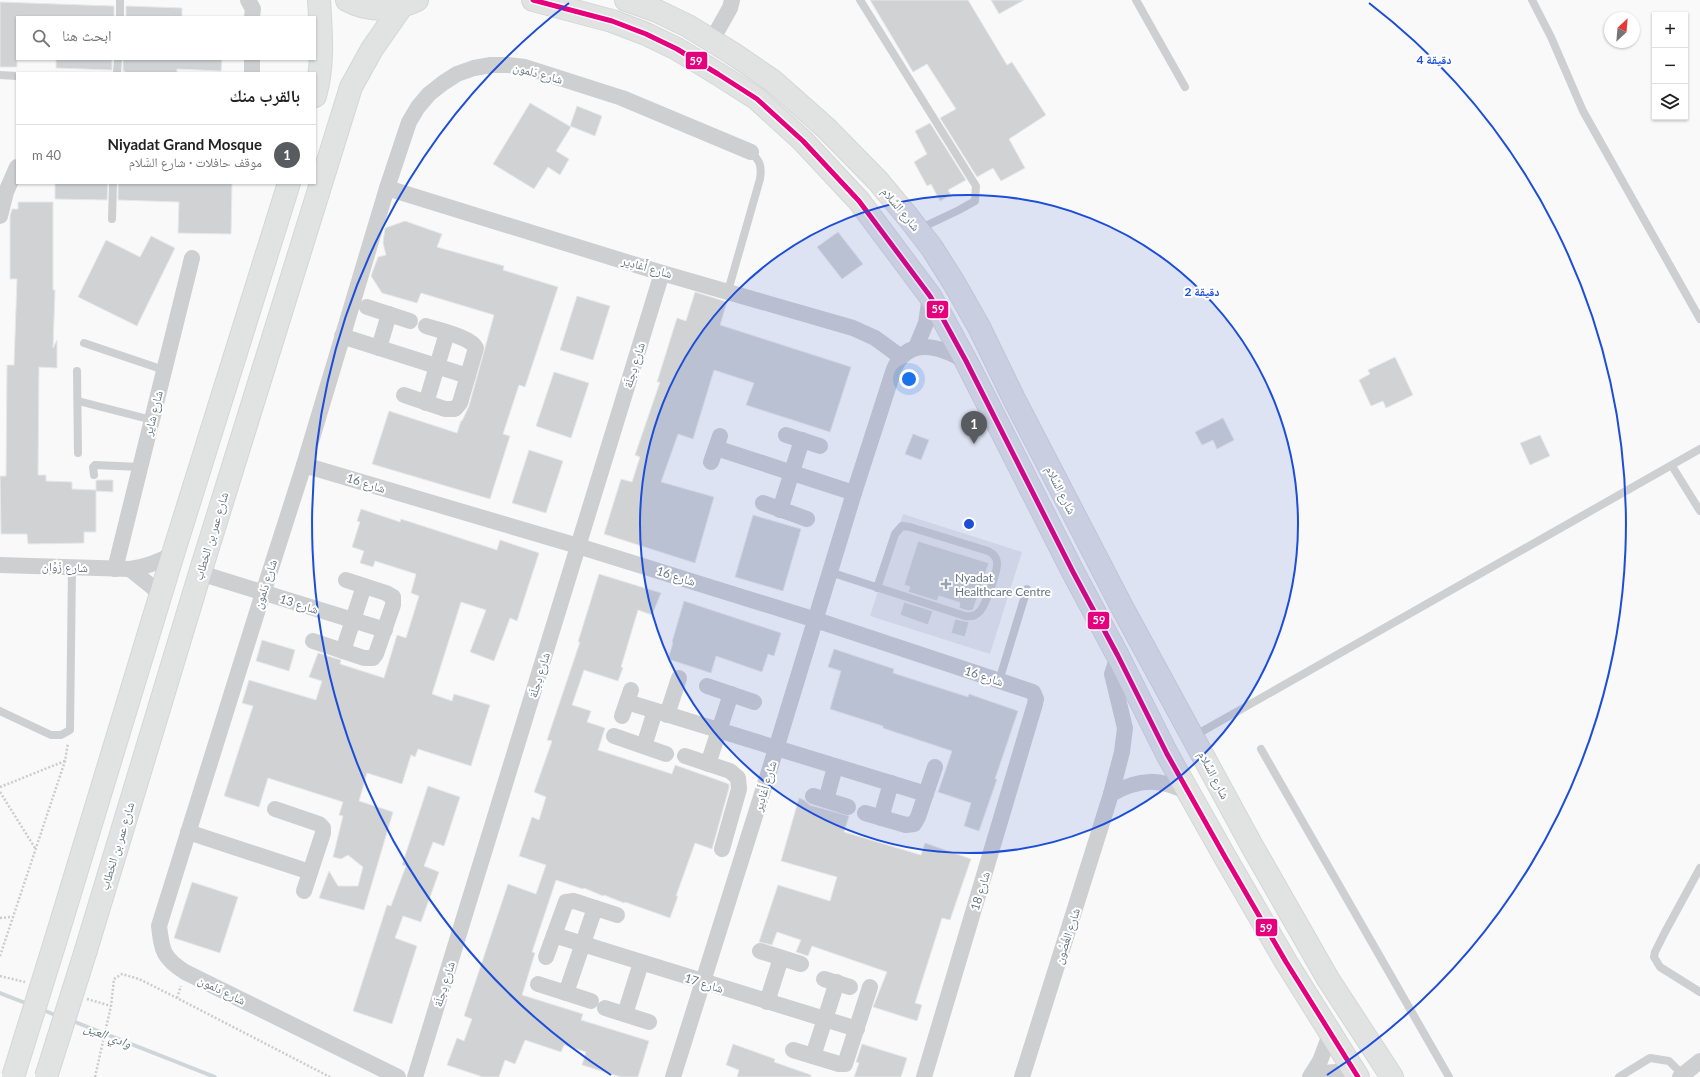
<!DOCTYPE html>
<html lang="ar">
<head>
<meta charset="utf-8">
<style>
  body { margin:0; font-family:Lato,"Noto Naskh Arabic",sans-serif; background:#f6f6f6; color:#222; direction:rtl }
  .controls { position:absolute; right:12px; top:12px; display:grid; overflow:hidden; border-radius:0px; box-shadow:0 1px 3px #0004 }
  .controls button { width:36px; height:36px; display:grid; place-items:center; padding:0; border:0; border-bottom:1px solid #e0e0e0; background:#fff; color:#222; font:20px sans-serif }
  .compass { position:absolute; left:1604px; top:12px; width:36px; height:36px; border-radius:50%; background:#fff; box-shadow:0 1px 3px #0004; rotate:26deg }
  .you { position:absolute; left:909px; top:379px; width:14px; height:14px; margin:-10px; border:3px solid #fff; border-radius:50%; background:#1a73e8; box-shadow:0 0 0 6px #1a73e833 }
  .badge { display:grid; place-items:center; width:26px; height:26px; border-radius:50%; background:#585c60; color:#fff; font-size:13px; font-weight:700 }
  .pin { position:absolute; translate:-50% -33px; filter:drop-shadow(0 1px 2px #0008) }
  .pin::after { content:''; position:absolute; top:21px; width:14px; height:12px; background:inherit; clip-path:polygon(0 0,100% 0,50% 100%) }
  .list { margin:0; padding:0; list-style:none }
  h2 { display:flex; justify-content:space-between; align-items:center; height:52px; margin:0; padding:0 16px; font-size:17px }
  h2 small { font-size:13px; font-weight:400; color:#767676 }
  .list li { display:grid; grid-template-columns:26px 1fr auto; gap:12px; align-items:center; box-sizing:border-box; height:60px; padding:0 16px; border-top:1px solid #e0e0e0 }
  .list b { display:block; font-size:15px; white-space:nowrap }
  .list p { margin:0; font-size:13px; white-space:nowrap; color:#767676 }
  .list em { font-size:13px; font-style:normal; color:#767676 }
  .icon { flex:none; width:22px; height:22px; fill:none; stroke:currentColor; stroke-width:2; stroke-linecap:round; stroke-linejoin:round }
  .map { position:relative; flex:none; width:1700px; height:1077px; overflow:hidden; direction:ltr }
  .search { position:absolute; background:#fff; box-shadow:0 1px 3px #0004; left:16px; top:16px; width:300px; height:44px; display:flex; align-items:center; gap:10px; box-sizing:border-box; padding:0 14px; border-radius:0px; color:#767676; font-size:15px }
  .panel { position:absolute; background:#fff; box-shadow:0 1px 3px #0004; left:16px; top:72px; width:300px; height:112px; border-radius:0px; direction:rtl }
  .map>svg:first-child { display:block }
</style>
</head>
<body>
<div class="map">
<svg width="1700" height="1077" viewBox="0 0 1700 1077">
  <rect width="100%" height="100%" fill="#f9f9f9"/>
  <polygon fill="#e8e9e9" points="903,514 1022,552 990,654 870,616"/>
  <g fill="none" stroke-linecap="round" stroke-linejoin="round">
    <g stroke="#ced6d9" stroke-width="4">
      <polyline points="0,993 28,1004"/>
      <polyline points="40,1009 58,1016"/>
      <polyline points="70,1020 215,1077"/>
    </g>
  </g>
  <g fill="#d0d2d3" stroke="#e8e8e8">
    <polygon points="870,0 968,0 1007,65 1012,62 1046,115 1009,139 1025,168 1001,181 993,168 977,177 940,118 956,109 927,64 913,72"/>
    <polygon points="991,0 1024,0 999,14"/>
    <polygon points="0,2 114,6 114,17 17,17 17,67 0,67"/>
    <polygon points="126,6 182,8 182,17 126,17"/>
    <polygon points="56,59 112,59 112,70 56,68"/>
    <polygon points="123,59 222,59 221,71 177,69 177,73 125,73 125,71 123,71"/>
    <polygon points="530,103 571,127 556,151 569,159 560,175 548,167 534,189 493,164"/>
    <polygon points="577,106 602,116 595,136 570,126"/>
    <polygon points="930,123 966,180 948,190 951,195 940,201 931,184 927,186 914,162 927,154 915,131"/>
    <polygon points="55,183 108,183 107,200 55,199"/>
    <polygon points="118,183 232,183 231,234 178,233 179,202 118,200"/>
    <polygon points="18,202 53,202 53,290 55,290 53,348 57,340 57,368 39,367 38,475 46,475 46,481 72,482 72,489 96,490 96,480 113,480 113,492 96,491 96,532 84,532 84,543 28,544 27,534 1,534 0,476 6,476 7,365 14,365 17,279 10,279 10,216 12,209 18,209"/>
    <polygon points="405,221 442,234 437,247 504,266 503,270 558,287 525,387 519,385 503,434 510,436 490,499 372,464 389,411 457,433 461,421 462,421 469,406 494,315 421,293 417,303 382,293 371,276 378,257 386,255 383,243 385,228"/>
    <polygon points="838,232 863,264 842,279 817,247"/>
    <polygon points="151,236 175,248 137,326 78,297 106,240 140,257"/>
    <polygon points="695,292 727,302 720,325 851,367 830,432 746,405 754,383 714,370 693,439 678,434 661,482 714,497 695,563 604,534 621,479 632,482 640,457 635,455 660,382 657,382 677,318 686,321"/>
    <polygon points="577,296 610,306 593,360 560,350"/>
    <polygon points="1395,357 1413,395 1386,408 1383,401 1371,406 1359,380 1370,374 1368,370"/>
    <polygon points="554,372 589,383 571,438 536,426"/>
    <polygon points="1223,418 1234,440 1217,449 1213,440 1202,445 1195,432"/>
    <polygon points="913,434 929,440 921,460 905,454"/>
    <polygon points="1540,435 1550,456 1530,465 1520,443"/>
    <polygon points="529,450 563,461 546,513 512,503"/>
    <polygon points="361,509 400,522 401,519 497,550 500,540 539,553 517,621 510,618 494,661 470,652 486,610 461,602 432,694 452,701 454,694 490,705 471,766 418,749 415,757 411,755 402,784 367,773 359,801 393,812 364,910 319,898 329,871 338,886 358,886 363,867 348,855 341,859 333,857 343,816 339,815 343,802 268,778 259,807 224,796 253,706 242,703 249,680 316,700 322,681 309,677 318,653 341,660 340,664 384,678 397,635 406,638 419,596 411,593 416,574 375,561 373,567 360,563 364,551 352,547 360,522 357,521"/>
    <polygon points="753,515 801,529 783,591 735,577"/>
    <polygon points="918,541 989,563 973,610 968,611 959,608 960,603 939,596 937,601 908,592 910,587 904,585"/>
    <polygon points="599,574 661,593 652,615 638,610 621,667 623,668 618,681 584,670 572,705 591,711 587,722 605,728 598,750 672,774 675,765 729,784 729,788 712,849 695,843 676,896 678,896 670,918 625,902 624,903 604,895 603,896 584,888 583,889 556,880 532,952 535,953 522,995 583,1014 581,1020 649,1041 638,1077 621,1077 582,1065 586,1052 564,1045 561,1052 525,1040 515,1064 505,1060 499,1077 483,1077 447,1065 457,1038 464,1041 472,1019 464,1016 508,884 536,894 546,865 519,856 532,817 539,820 546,797 534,792 552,741 547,740 580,642 578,642"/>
    <polygon points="684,601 781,633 774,656 768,654 762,672 716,656 711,673 668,659 673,643 672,642"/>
    <polygon points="904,602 933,611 928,625 900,615"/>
    <polygon points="955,619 969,622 965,637 951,633"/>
    <polygon points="262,640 295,650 289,671 256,661"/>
    <polygon points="834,649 894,669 893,673 968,697 969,694 1018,711 995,779 997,779 979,831 964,826 971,803 938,792 952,751 883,728 883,726 830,709 841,671 828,667"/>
    <polygon points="428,786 460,797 444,846 433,842 424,866 439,872 421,922 403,916 395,938 417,946 392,1024 353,1011 387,905 391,906 406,866 402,865"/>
    <polygon points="799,798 804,800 810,805 849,816 844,832 921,855 925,843 971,859 950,920 942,918 915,1003 922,1005 917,1021 873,1007 887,972 812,946 808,956 796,952 801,940 777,932 772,945 759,942 778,885 830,901 837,877 781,861"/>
    <polygon points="192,882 238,897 220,953 174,938"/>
    <polygon points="733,1044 775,1059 774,1062 811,1075 811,1077 737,1077 739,1070 726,1065"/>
    <polygon points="862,1044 907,1058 901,1077 854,1077 859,1063 856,1062"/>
  </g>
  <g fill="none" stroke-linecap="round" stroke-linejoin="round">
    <g stroke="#d5d6d7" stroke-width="24">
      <g id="secondary">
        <polyline points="533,0 612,21 646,34 677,49 718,74 757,99 803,141 859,201 930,296 942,317 966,361 1073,572 1118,656 1167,754 1225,857 1286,962 1358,1077"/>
        <polyline points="626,0 657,11 688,26 732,53 773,81 826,128 878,181 908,217 932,248 954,283 979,327 1014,399 1123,609 1252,846 1328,979 1392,1077"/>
      </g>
    </g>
    <g stroke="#d5d6d7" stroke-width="24">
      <g id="primary">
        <path d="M347 0C368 12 395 11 417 0"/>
        <path d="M315 96C324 64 321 32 319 0"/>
        <polyline points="56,939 173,554 289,183"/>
        <polyline points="86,950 200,573 351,87 372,49 402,6"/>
      </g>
    </g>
    <g stroke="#cbcccd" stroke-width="2.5" stroke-dasharray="2 2" stroke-linecap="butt">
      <polyline points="0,787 65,761"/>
      <polyline points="0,792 35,848"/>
      <polyline points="0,918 11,917"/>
      <polyline points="0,956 65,761 68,743"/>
      <polyline points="0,976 25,982"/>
      <polyline points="177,998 181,986"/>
      <polyline points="87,999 111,1006"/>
      <polyline points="95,1077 111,1006 114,979 122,974 139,979 177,998 330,1077"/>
    </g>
    <g stroke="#cecfd0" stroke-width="8">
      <polyline points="860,0 976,186 975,201 959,210 919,229"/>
      <polyline points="1136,0 1185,87"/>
      <polyline points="1532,0 1551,37 1583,111 1700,319"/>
      <polyline points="120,17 120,0"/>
      <polyline points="117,73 118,59"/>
      <polyline points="0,75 17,76"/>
      <polyline points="112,219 113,183"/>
      <path d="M728 291 760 179C762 166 760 161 751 152"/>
      <polyline points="84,343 164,370"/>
      <polyline points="77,371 78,453"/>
      <polyline points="78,401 152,420"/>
      <polyline points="1672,466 1700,511"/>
      <polyline points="94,475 93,467 95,465 140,467"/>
      <path d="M830 572 965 616C971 617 976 616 980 611 985 606 998 570 997 563 997 557 992 553 988 551L910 527 902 526 895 534 877 588"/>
      <polyline points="999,681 1027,589"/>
      <polyline points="0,711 51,735 61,735 70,730 72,567"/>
      <polyline points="1194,736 1700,449"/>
      <polyline points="1261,749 1449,1077"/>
      <polyline points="1700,868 1665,932 1655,952 1654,957 1660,967 1700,992"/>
      <polyline points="1619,1077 1650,1058 1669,1061 1683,1075"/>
    </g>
    <g stroke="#cecfd0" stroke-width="16">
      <polyline points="248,0 253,9 252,17"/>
      <polyline points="712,40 730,8 732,0"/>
      <polyline points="252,73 252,59"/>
      <polyline points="387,188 662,273 853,328 875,338 901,357"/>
      <polyline points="0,216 6,192 17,167"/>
      <polyline points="367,307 410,321"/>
      <polyline points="342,336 468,376"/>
      <polyline points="916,347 926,323 930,296"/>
      <polyline points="379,348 389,314"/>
      <path d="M404 395 445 409H455L460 403 476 348C471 337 438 330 426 326"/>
      <polyline points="426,403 447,333"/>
      <polyline points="786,435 820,446"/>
      <polyline points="716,448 854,493"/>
      <polyline points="711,462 720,436"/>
      <polyline points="304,465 578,546 816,620 1033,692 1036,699 1035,704 924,1077"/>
      <polyline points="763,503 807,519"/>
      <polyline points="780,510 802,440"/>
      <path d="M0 565 130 569C146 567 159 562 173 554"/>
      <polyline points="115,569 192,258"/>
      <polyline points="130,569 161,594"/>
      <polyline points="200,573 385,630"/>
      <polyline points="313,641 364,658 373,658 376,654 393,605 393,597 386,593 346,580"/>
      <polyline points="343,651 364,586"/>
      <polyline points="707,686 754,702"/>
      <polyline points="627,702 926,794"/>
      <polyline points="667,715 679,678"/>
      <polyline points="622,716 631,690"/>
      <polyline points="614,736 666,754"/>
      <polyline points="644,746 655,711"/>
      <polyline points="685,756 730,771 738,778 739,789 722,849"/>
      <polyline points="708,764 731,694"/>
      <path d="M1111 794C1140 778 1160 778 1189 793"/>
      <polyline points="813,796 848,807"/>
      <polyline points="826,800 835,767"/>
      <polyline points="275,809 319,824 323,828 323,833 304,891"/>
      <polyline points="865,813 906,825 914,824 918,817 935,767"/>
      <polyline points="881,818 891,783"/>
      <polyline points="188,832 310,872"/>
      <polyline points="554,935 857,1029"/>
      <polyline points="760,951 801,964"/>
      <polyline points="546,957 566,902 574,901 617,915"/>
      <polyline points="824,979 850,987"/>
      <polyline points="538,984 591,1001"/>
      <polyline points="566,993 595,908"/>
      <polyline points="767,1002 781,958"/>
      <polyline points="605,1008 649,1022"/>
      <polyline points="625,1014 641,963"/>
      <polyline points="793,1050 839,1064 845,1064 870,987"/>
      <polyline points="813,1056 837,982"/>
      <polyline points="1312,1074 1336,1072 1356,1077"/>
      <path d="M398 1077 185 972C163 958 162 951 159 926L263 593 304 465 387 188 409 122 418 107 429 94 443 83 457 74 474 68 491 65H508L525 67 622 98 751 152"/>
      <polyline points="415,1077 662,273"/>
      <path d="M673 1077 776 749 854 493 894 369C909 335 941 347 966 361"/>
      <polyline points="1022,1077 1111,794 1122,752 1125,728 1112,674 1118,656"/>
      <polyline points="1310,1077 1320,1061 1331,1032"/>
      <polyline points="1680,1077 1700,1061"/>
    </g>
    <use href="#secondary" stroke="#e1e2e2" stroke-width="22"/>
    <use href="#primary" stroke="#e1e2e2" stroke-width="22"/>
    <g stroke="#d5d6d7" stroke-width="24" stroke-linecap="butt">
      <g id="primary-bridge">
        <polyline points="13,1077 56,939"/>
        <polyline points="46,1077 86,950"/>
      </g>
    </g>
    <use href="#primary-bridge" stroke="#e1e2e2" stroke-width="22"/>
    <g stroke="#fff" stroke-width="8">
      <polyline id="bus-1" points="533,0 612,21 646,34 677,49 718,74 757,99 803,141 859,201 930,296 942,317 966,361 1073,572 1118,656 1167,754 1225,857 1286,962 1358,1077"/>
    </g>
    <use href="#bus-1" stroke="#e5007d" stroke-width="5"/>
  </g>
  <circle cx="969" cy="524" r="329" fill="#1d4ed8" fill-opacity=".12"/>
  <g fill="none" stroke="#1d4ed8" stroke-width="2">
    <circle cx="969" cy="524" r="329"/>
    <path d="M611 1075A657 657 0 0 1 569 3M1369 3A657 657 0 0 1 1327 1075"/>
  </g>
  <path fill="#99a4ac" stroke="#fff" stroke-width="1.5" d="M944 578h4v4h4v4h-4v4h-4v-4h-4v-4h4z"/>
  <g text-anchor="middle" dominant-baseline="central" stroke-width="4" stroke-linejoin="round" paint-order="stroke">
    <g font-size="12" fill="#657683" stroke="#fff">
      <text transform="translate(538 73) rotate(15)">شارع دَلمون</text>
      <text transform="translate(901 209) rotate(50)">شارع السَّلام</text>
      <text transform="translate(647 267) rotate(16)">شارع أَغادِير</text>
      <text transform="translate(634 365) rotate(-73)">شارع دِجلَة</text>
      <text transform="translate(153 413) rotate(-76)">شارع شاير</text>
      <text transform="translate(366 483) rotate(17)">شارع 16</text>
      <text transform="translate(1061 490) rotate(63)">شارع السَّلام</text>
      <text transform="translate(211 536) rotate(-73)">شارع عمر بن الخطاب</text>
      <text transform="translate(65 567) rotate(2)">شارع زُوَّان</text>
      <text transform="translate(676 576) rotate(17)">شارع 16</text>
      <text transform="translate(265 584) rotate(-72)">شارع دَلمون</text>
      <text transform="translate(299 604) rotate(17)">شارع 13</text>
      <text transform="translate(539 675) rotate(-73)">شارع دِجلَة</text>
      <text transform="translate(984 676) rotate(18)">شارع 16</text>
      <text transform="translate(1214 775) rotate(62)">شارع السَّلام</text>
      <text transform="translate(765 786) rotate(-73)">شارع أَغادِير</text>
      <text transform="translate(117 846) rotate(-73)">شارع عمر بن الخطاب</text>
      <text transform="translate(980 891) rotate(-73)">شارع 18</text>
      <text transform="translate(1067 936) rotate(-72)">شارع الغُصُون</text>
      <text transform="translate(704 983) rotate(17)">شارع 17</text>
      <text transform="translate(444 984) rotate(-73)">شارع دِجلَة</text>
      <text transform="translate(222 990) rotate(26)">شارع دَلمون</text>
    </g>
    <g font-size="12" fill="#657683" stroke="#fff" text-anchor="start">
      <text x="955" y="577">Nyadat<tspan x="955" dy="14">Healthcare Centre</tspan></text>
    </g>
    <g font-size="13" font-style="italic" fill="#60757c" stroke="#fff">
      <text transform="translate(108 1035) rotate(21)">وادي العين</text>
    </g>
  </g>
  <circle cx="969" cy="524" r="6" fill="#1d4ed8" stroke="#fff" stroke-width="2"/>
  <g font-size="12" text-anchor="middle" font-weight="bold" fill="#1d4ed8" stroke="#fff" stroke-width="4" stroke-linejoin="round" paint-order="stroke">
    <text x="1434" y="64">4 دقيقة</text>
    <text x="1202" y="296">2 دقيقة</text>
  </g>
  <g stroke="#fff" stroke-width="1.5">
    <rect x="685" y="51" width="23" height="19" rx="4" fill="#e5007d"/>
    <rect x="926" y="300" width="23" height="19" rx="4" fill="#e5007d"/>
    <rect x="1087" y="611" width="23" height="19" rx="4" fill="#e5007d"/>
    <rect x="1255" y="918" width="23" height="19" rx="4" fill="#e5007d"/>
  </g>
  <g font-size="11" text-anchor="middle" font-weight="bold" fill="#fff">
    <text x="696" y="65">59</text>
    <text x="938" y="313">59</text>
    <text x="1099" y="624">59</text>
    <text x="1266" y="932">59</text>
  </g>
</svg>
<div class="controls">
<button>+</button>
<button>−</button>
<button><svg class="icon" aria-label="layers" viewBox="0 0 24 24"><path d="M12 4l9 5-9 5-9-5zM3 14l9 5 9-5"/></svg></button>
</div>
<svg class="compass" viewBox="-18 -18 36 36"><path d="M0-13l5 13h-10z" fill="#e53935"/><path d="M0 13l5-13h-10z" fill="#767676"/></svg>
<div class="you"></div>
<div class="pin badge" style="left:974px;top:444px">1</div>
<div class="search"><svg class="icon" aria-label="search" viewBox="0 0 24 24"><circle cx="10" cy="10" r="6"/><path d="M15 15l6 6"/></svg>ابحث هنا</div>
<section class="panel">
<h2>بالقرب منك<small></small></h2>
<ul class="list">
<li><span class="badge">1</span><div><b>Niyadat Grand Mosque</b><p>موقف حافلات · شارع السَّلام</p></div><em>40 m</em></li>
</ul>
</section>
</div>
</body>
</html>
